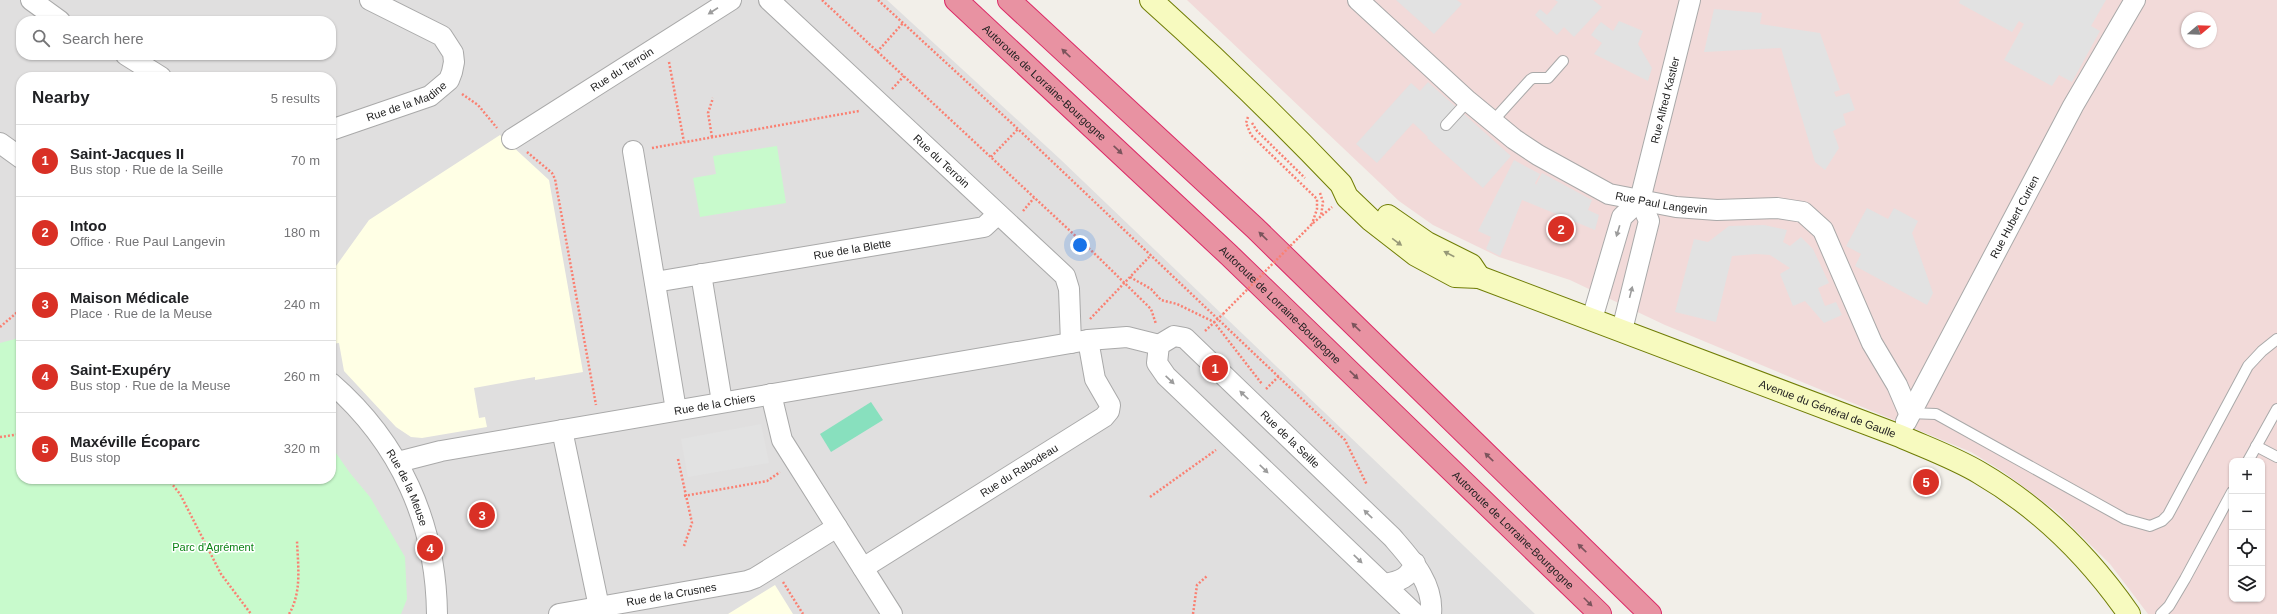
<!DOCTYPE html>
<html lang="en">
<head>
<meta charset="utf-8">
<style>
  body { margin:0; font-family:Arial,sans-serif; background:#f6f6f6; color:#202124 }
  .controls { position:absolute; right:12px; bottom:12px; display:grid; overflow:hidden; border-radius:8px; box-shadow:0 1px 3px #0004 }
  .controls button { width:36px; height:36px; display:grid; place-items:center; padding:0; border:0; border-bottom:1px solid #e0e0e0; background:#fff; color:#202124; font:20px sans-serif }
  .compass { position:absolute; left:2181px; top:12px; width:36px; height:36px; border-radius:50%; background:#fff; box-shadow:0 1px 3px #0004; rotate:71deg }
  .you { position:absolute; left:1080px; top:245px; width:14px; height:14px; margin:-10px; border:3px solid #fff; border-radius:50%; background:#1a73e8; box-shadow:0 0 0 6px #1a73e833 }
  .badge { display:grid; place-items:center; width:26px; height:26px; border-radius:50%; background:#d93025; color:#fff; font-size:13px; font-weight:700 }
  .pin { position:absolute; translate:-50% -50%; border:2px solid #fff; box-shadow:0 1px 4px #0006 }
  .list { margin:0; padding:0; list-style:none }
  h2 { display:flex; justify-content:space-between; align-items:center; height:52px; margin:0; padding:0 16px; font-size:17px }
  h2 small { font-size:13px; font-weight:400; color:#757577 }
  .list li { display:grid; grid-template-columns:26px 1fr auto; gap:12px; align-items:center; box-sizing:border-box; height:72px; padding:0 16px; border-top:1px solid #e0e0e0 }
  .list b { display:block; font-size:15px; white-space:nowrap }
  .list p { margin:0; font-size:13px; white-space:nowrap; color:#757577 }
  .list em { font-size:13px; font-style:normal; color:#757577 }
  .icon { flex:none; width:22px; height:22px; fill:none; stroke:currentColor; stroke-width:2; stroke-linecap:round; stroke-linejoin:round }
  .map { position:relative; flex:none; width:2277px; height:614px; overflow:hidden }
  .search { position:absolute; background:#fff; box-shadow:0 1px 3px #0004; left:16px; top:16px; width:320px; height:44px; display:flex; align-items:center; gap:10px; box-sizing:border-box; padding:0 14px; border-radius:16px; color:#757577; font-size:15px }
  .panel { position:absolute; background:#fff; box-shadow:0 1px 3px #0004; left:16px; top:72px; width:320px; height:412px; border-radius:16px }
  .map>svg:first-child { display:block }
</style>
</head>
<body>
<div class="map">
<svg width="2277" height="614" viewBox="0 0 2277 614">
  <rect width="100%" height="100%" fill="#f2efe9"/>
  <path fill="#e0dfdf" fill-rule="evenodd" d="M0 0H887L1060 159 1535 614H0ZM21 21H331V55H21ZM21 77H331V479H21Z"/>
  <path fill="#f2dad9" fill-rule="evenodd" d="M1187 0H2277V614H2148L2110 564 2057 512 2005 473 1971 452 1665 325 1570 280 1499 257 1433 225 1399 201ZM2187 18H2211V42H2187ZM2232 461H2262V599H2232Z"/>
  <g fill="#ffffe5">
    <polygon points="500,135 549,180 583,372 535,380 535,377 474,388 479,418 485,417 487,427 422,438 411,437 396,427 344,371 339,343 331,344 331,273 369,220"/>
    <polygon points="775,585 793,614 728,614"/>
  </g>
  <g fill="#c8facc">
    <polygon points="777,146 786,203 700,217 693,178 716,174 713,156"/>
    <polygon points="21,333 21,479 331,479 331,446 350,473 370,497 405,557 407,599 401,614 0,614 0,343 15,339"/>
  </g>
  <polygon fill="#88e0be" points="871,402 883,420 831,452 820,434"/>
  <g fill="#e2e2e2">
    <polygon points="1396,0 1457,0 1462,4 1434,34"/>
    <polygon points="1555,0 1593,0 1602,7 1574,37 1564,27 1557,35 1535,15 1540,9 1547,15 1558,2"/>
    <polygon points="1960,0 2106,0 2091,26 2100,31 2072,82 2059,75 2052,86 2004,60 2024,24 2019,21 2012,32 1959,3"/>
    <polygon points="1714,9 1762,13 1760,24 1820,33 1840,90 1834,92 1836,97 1849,93 1855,110 1843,114 1846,125 1833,131 1839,148 1825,170 1815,162 1781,48 1704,52"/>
    <polygon points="1619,21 1643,31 1638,44 1652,68 1648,81 1594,54 1602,43 1591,35 1596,28 1601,22 1613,31"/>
    <polygon points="1428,82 1511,156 1483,188 1427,138 1428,137 1413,123 1377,163 1356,144 1411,83 1420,91"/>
    <polygon points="1514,160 1540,174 1535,183 1536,185 1542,173 1592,200 1588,210 1599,215 1595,230 1522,200 1500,256 1486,249 1491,237 1478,231"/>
    <polygon points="1867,208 1888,219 1894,208 1918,221 1912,233 1933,293 1927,305 1855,266 1861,254 1846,246"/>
    <polygon points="1764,225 1787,230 1783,242 1790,246 1801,237 1813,249 1829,283 1818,288 1825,306 1836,302 1842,315 1824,323 1805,301 1793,306 1780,274 1790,268 1770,255 1756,254 1732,256 1716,322 1675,312 1694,239 1708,242 1729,226"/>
    <polygon points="761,424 769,463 688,477 681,439"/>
  </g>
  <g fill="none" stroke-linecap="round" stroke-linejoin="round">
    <g stroke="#a9a9a9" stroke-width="12">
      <g id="lane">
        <polyline points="1492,122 1530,80 1533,78 1548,78 1563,61"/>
        <polyline points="1446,125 1468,101"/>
        <polyline points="1909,413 1936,414 2125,519 2150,526 2162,521 2168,515 2248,366 2262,351 2277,339"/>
        <polyline points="2256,446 2277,457"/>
        <polyline points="2248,461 2277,409"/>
        <polyline points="2161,614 2169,606 2185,579 2232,492"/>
      </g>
    </g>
    <g stroke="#a9a9a9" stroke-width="22">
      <g id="street">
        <polyline points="31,0 60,21"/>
        <path id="s1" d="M769 0 1065 276 1069 289 1071 343"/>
        <path id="s2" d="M1358 0 1468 101 1514 139 1538 155 1609 194 1676 207 1717 210 1777 208 1803 212 1823 230 1872 343 1897 385 1909 413"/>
        <polyline points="126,55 161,77"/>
        <path id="s3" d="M331 130 430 96 449 80 452 72 454 62 453 53 442 36 370 0"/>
        <path id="s4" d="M512 139 731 0"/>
        <polyline points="0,143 21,158"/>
        <polyline points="633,151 676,410"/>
        <polyline points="701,274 722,402"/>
        <path id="s5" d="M655 282 984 227 998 214"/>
        <path id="s6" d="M1592 319 1622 217 1640 200 1690 0"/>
        <polyline points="1622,330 1649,221 1640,200"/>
        <path id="s7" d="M331 383C400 443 436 523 437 614"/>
        <polyline points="771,394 782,440 892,614"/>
        <path id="s8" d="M1906 422 2073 106 2135 0"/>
        <polyline points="562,430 599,607"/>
        <path id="s9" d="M398 462 441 451 1088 340 1127 337 1159 345"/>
        <path id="s10" d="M863 568 1104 417 1109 411 1110 405 1095 379 1088 340"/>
        <path d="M1385 584C1400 581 1409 578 1415 563"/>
        <path id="s11" d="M559 614 747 581 755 578 837 527"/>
        <path id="s12" d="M1415 614 1166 376 1157 363 1159 345 1174 336 1185 338 1392 537C1411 559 1434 583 1431 614"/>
      </g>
    </g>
    <g stroke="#707d05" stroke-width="24">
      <g id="secondary">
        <path id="s13" d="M1151 0C1217 59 1280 120 1341 184L1347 197 1371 220 1416 255 1455 276 1479 277 1900 436C1927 448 1955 458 1980 473 2040 508 2090 558 2129 614"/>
        <polyline points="1388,216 1427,243 1471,265 1479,277"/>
      </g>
    </g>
    <g stroke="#dc2a67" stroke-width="24">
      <g id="highway">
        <path id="s14" d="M956 0 1229 255 1600 614"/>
        <polyline points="1009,0 1255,228 1650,614"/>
      </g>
    </g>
    <g stroke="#fa8072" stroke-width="2.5" stroke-dasharray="2 2" stroke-linecap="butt">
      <polyline points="822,0 1096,255 1151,309 1156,324"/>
      <polyline points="878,0 1018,129 1345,440 1367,485"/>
      <polyline points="877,52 903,23"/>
      <polyline points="669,62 684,142"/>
      <polyline points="892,89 904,76"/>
      <polyline points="462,94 478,105 497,128"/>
      <polyline points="1248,117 1246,123 1251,135 1317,199 1317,209 1312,224"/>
      <polyline points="1252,123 1257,131 1305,178"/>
      <polyline points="712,137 708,113 713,98"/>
      <polyline points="652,148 859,111"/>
      <polyline points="527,152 552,173 555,179 596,405"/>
      <polyline points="991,157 1018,129"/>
      <polyline points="1320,193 1323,202 1321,216"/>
      <polyline points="1023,211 1034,198"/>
      <polyline points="1313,223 1332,207"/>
      <polyline points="1130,277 1151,289 1161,300 1177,304 1214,322 1262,384"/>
      <polyline points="1090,319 1151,255"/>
      <polyline points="0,327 21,309"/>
      <polyline points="1205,331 1223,314"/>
      <polyline points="1266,389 1279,376"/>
      <polyline points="0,437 21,434"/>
      <polyline points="678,459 692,523 684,546"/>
      <polyline points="168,479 180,494 221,574 251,614"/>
      <polyline points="684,496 767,481 780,472"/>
      <polyline points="1150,497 1216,450"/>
      <polyline points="783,582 803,614"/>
      <path d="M289 614C302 592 298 566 297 541"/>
      <polyline points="1193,614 1197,585 1207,576"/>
    </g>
    <use href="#lane" stroke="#fff" stroke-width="10"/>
    <use href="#street" stroke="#fff" stroke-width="20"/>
    <use href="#secondary" stroke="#f7fabf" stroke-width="22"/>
    <use href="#highway" stroke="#e892a2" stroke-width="22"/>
    <polyline stroke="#fa8072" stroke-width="2.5" stroke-dasharray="2 2" stroke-linecap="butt" points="1223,314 1312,224"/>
  </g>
  <defs><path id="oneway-solid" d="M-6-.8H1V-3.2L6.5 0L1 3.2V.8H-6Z"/></defs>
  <g fill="#9c9c9c">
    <use href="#oneway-solid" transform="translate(713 11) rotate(147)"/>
    <use href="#oneway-solid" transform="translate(1618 231) rotate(107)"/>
    <use href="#oneway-solid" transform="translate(1631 292) rotate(-76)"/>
    <use href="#oneway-solid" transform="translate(1170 380) rotate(43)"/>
    <use href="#oneway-solid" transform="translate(1244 395) rotate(-137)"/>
    <use href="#oneway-solid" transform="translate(1264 469) rotate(44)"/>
    <use href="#oneway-solid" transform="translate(1368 514) rotate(-136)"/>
    <use href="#oneway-solid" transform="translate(1358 559) rotate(44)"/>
  </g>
  <g fill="#7b545c">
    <use href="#oneway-solid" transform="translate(1066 53) rotate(-137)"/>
    <use href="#oneway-solid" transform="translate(1118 150) rotate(43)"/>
    <use href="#oneway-solid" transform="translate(1263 236) rotate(-136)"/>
    <use href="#oneway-solid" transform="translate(1356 327) rotate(-136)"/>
    <use href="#oneway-solid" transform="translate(1354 375) rotate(44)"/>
    <use href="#oneway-solid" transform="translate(1489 457) rotate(-136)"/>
    <use href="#oneway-solid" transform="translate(1582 548) rotate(-136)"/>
    <use href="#oneway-solid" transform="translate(1588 602) rotate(45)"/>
  </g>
  <g fill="#979978">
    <use href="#oneway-solid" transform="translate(1397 242) rotate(36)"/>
    <use href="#oneway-solid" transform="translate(1449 254) rotate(-153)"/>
  </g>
  <g text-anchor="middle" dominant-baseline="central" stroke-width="3" stroke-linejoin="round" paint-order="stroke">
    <g font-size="11" fill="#222" stroke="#fff">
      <text stroke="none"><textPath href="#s4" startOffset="130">Rue du Terroin</textPath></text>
      <text stroke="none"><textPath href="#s14" startOffset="121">Autoroute de Lorraine-Bourgogne</textPath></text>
      <text stroke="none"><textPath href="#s3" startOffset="81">Rue de la Madine</textPath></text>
      <text stroke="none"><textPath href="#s6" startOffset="234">Rue Alfred Kastler</textPath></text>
      <text stroke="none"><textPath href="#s1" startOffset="236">Rue du Terroin</textPath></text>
      <text stroke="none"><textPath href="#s2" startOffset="372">Rue Paul Langevin</textPath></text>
      <text stroke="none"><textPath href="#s8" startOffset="232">Rue Hubert Curien</textPath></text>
      <text stroke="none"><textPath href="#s5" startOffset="200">Rue de la Blette</textPath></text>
      <text stroke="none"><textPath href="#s14" startOffset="445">Autoroute de Lorraine-Bourgogne</textPath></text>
      <text stroke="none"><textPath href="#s9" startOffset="322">Rue de la Chiers</textPath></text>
      <text stroke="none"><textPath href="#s13" startOffset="810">Avenue du Général de Gaulle</textPath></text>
      <text stroke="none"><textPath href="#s12" startOffset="553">Rue de la Seille</textPath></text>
      <text stroke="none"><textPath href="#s10" startOffset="184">Rue du Rabodeau</textPath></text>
      <text stroke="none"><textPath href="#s7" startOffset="131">Rue de la Meuse</textPath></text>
      <text stroke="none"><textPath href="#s14" startOffset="769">Autoroute de Lorraine-Bourgogne</textPath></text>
      <text stroke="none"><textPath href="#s11" startOffset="114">Rue de la Crusnes</textPath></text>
    </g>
    <g font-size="11" fill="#0c8416" stroke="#fff">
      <text x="213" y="547">Parc d'Agrément</text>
    </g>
  </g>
</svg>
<div class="controls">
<button>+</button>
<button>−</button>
<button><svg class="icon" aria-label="locate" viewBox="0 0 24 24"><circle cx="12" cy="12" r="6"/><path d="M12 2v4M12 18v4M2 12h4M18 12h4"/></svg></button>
<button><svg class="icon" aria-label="layers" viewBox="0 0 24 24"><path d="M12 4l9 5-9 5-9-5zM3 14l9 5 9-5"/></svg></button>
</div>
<svg class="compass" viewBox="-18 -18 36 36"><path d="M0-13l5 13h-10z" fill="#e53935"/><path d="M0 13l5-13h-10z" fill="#757577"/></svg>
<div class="you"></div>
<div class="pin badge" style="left:1215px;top:368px">1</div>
<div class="pin badge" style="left:1561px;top:229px">2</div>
<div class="pin badge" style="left:482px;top:515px">3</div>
<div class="pin badge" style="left:430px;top:548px">4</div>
<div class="pin badge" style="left:1926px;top:482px">5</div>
<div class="search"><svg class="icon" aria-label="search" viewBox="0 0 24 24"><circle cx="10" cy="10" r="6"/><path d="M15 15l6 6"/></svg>Search here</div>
<section class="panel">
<h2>Nearby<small>5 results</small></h2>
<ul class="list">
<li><span class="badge">1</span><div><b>Saint-Jacques II</b><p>Bus stop · Rue de la Seille</p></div><em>70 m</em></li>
<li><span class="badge">2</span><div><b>Intoo</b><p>Office · Rue Paul Langevin</p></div><em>180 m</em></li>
<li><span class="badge">3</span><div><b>Maison Médicale</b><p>Place · Rue de la Meuse</p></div><em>240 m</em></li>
<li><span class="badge">4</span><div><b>Saint-Exupéry</b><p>Bus stop · Rue de la Meuse</p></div><em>260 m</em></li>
<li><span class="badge">5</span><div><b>Maxéville Écoparc</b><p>Bus stop</p></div><em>320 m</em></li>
</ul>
</section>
</div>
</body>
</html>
